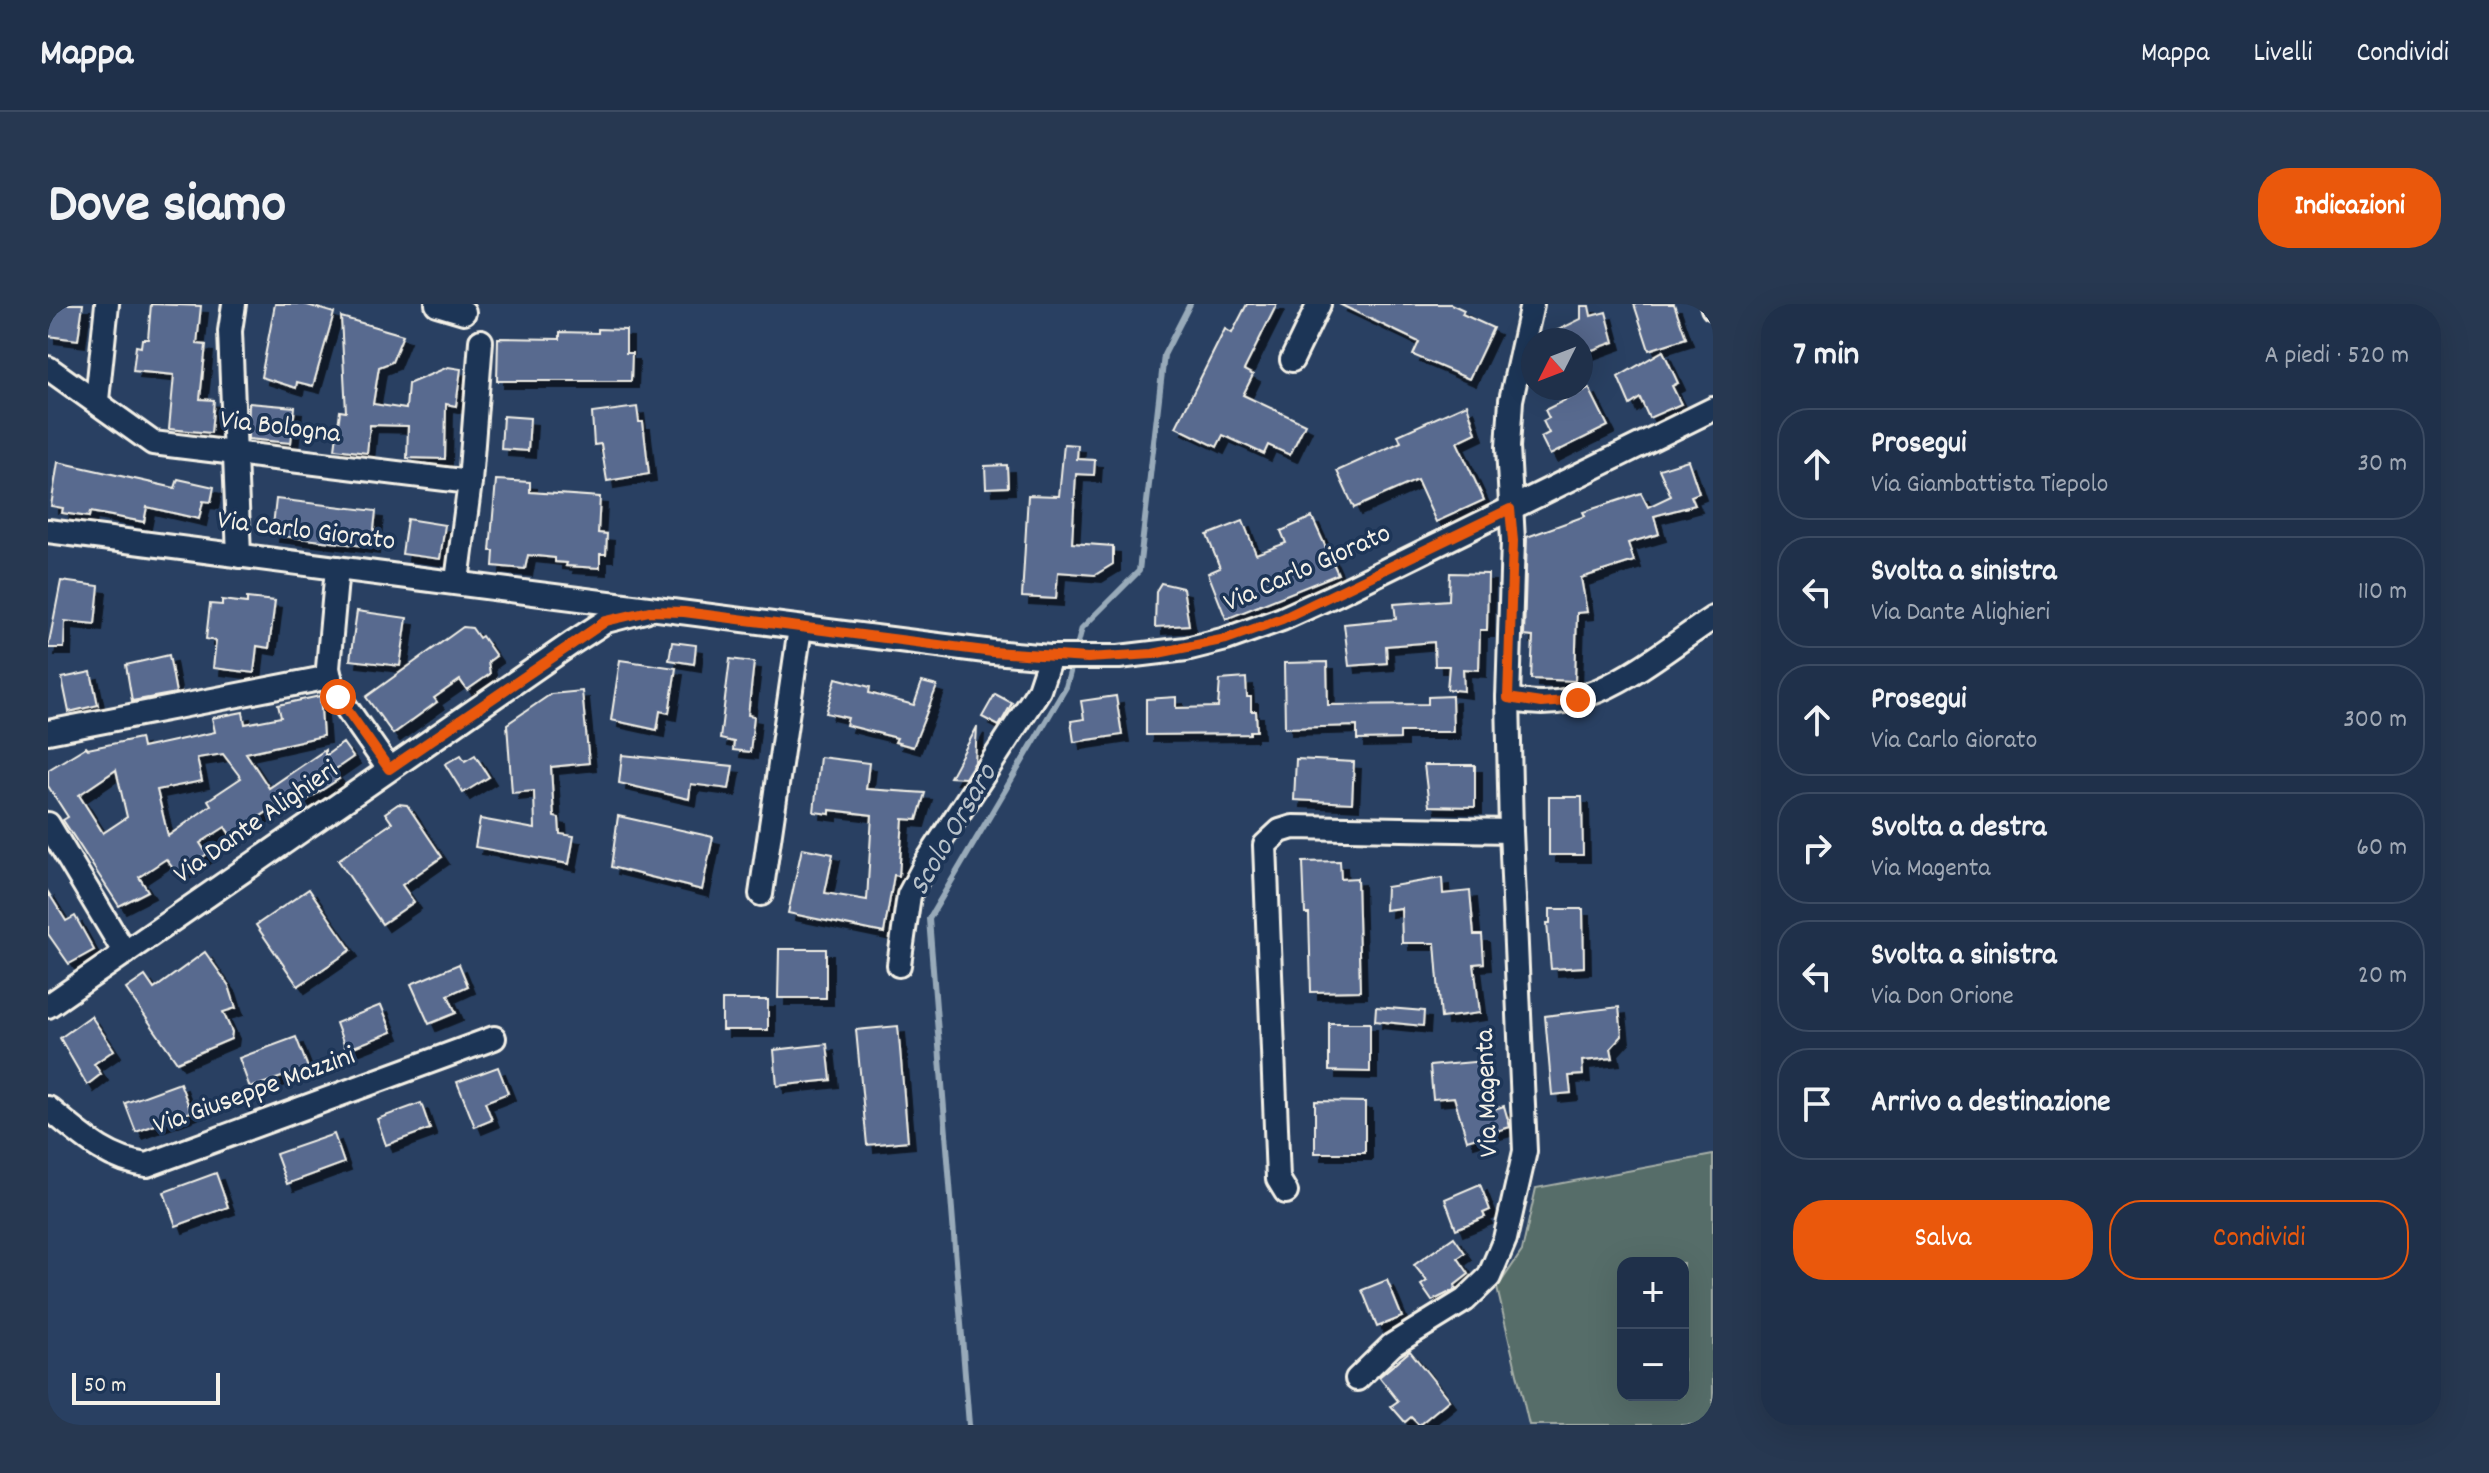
<!DOCTYPE html>
<html lang="it">
<head>
<meta charset="utf-8">
<style>
  body { margin:0; font-family:Dekko,sans-serif; background:#273851; color:#f1f3f6 }
  .controls { position:absolute; right:24px; bottom:24px; display:grid; overflow:hidden; border-radius:16px; box-shadow:0 8px 32px #0002 }
  .controls button { width:72px; height:72px; display:grid; place-items:center; padding:0; border:0; border-bottom:2px solid #3c4b62; background:#1f304a; color:#f1f3f6; font:40px sans-serif }
  .compass { position:absolute; left:1473px; top:24px; width:72px; height:72px; border-radius:50%; background:#1f304a; box-shadow:0 8px 32px #0002; rotate:228deg }
  .scale { position:absolute; left:24px; bottom:20px; width:148px; box-sizing:border-box; padding-left:8px; border:4px solid #f4f1e8; border-top:0; font-size:22px; line-height:28px; white-space:nowrap; color:#f4f1e8; -webkit-text-stroke:6px #1d3557; paint-order:stroke }
  .stop { position:absolute; width:24px; height:24px; margin:-18px; border:6px solid #ea580c; border-radius:50%; background:#fff }
  .stop.end { background:#ea580c; border-color:#fff; box-shadow:0 2px 8px #0008 }
  .list { margin:0; padding:0; list-style:none }
  h2 { display:flex; justify-content:space-between; align-items:center; height:104px; margin:0; padding:0 32px; font-size:34px }
  h2 small { font-size:26px; font-weight:400; color:#a1a9b5 }
  .list li { display:grid; grid-template-columns:52px 1fr auto; gap:24px; align-items:center; box-sizing:border-box; height:112px; margin:0 16px 16px; padding:0 16px; border:2px solid #3c4b62; border-radius:32px }
  .list b { display:block; font-size:30px; white-space:nowrap }
  .list p { margin:0; font-size:26px; white-space:nowrap; color:#a1a9b5 }
  .list em { font-size:26px; font-style:normal; color:#a1a9b5 }
  .actions { display:flex; gap:16px; padding:24px 32px }
  .actions a { flex:1; padding:18px 0; border:2px solid #ea580c; border-radius:32px; text-align:center; font-size:28px; color:#ea580c }
  .actions .main { background:#ea580c; color:#fff }
  .icon { flex:none; width:44px; height:44px; fill:none; stroke:currentColor; stroke-width:2; stroke-linecap:round; stroke-linejoin:round }
  .map { position:relative; flex:none; width:1665px; height:1121px; overflow:hidden; border-radius:32px }
  header { display:flex; align-items:center; gap:48px; box-sizing:border-box; height:112px; padding:0 40px; background:#1f304a; border-bottom:2px solid #3c4b62 }
  header strong { font-size:38px }
  nav { display:flex; gap:44px; margin-inline-start:auto; font-size:28px }
  .intro { display:flex; align-items:center; justify-content:space-between; box-sizing:border-box; height:192px; padding:0 48px }
  h1 { margin:0; font-size:56px }
  .button { padding:20px 36px; border-radius:32px; background:#ea580c; color:#fff; font-size:28px; font-weight:700 }
  main { display:flex; gap:48px; padding:0 48px }
  aside { flex:1; background:#1f304a; border-radius:32px; box-shadow:0 8px 32px #0002 }
  .map>svg:first-child { display:block }
</style>
</head>
<body>
<header>
<strong>Mappa</strong>
<nav><a>Mappa</a><a>Livelli</a><a>Condividi</a></nav>
</header>
<div class="intro"><h1>Dove siamo</h1><a class="button">Indicazioni</a></div>
<main>
<div class="map">
<svg width="1665" height="1121" viewBox="0 0 1665 1121">
  <defs>
    <filter id="shadow"><feDropShadow dx="7" dy="7" stdDeviation="0" flood-color="#0009"/></filter>
  </defs>
  <rect width="100%" height="100%" fill="#294062"/>
  <filter id="ink" filterUnits="userSpaceOnUse"><feTurbulence type="fractalNoise" baseFrequency=".0125" numOctaves="2"/><feDisplacementMap in="SourceGraphic" scale="16" xChannelSelector="R" yChannelSelector="G"/><feConvolveMatrix kernelMatrix="1 2 1 2 8 2 1 2 1" color-interpolation-filters="sRGB"/></filter>
  <g filter="url(#ink)">
    <path fill="#576d69" stroke="#a6afa8" stroke-width="2" fill-rule="evenodd" d="M1665 851V1121H1481L1449 984 1474 947 1488 884ZM1575 959H1635V1091H1575Z"/>
    <g fill="none" stroke-linecap="round" stroke-linejoin="round">
      <polyline stroke="#98aab9" stroke-width="6" points="921,1121 881,615 1018,383 1034,324 1091,267 1116,51 1142,0"/>
    </g>
    <g fill="#586b8f" stroke="#f4f1e8" stroke-width="2" fill-rule="evenodd" filter="url(#shadow)">
      <polygon points="0,0 35,0 30,36 0,32"/>
      <polygon points="103,0 153,2 149,40 158,41 152,95 166,96 163,129 121,125 126,71 85,67 88,42 93,43 94,35 100,35"/>
      <polygon points="227,0 256,0 286,9 265,82 249,78 248,84 213,73"/>
      <polygon points="1199,0 1229,0 1196,66 1205,71 1195,91 1257,120 1242,151 1220,141 1216,150 1175,131 1169,143 1128,123 1177,25 1184,29"/>
      <polygon points="1291,0 1403,0 1416,6 1414,10 1445,24 1421,75 1365,51 1371,38"/>
      <polygon points="1586,0 1626,0 1638,34 1601,46"/>
      <polygon points="1533,2 1541,2 1543,12 1558,8 1566,38 1533,50 1533,36 1490,36 1533,15"/>
      <polygon points="293,13 355,31 344,58 331,63 325,100 358,105 360,80 400,63 413,65 408,102 398,100 397,155 359,154 360,122 322,121 319,149 287,145 292,107 298,108"/>
      <polygon points="550,25 578,26 578,49 584,49 583,77 449,77 450,34 512,35 512,28 550,29"/>
      <polygon points="1615,47 1630,79 1624,82 1633,100 1601,114 1592,94 1582,101 1570,73"/>
      <polygon points="1541,84 1560,122 1502,151 1493,133 1501,129 1495,117 1501,114 1497,106"/>
      <polygon points="201,99 247,103 243,139 200,135"/>
      <polygon points="1419,100 1428,129 1409,138 1436,196 1388,218 1369,176 1306,204 1289,167 1353,138 1350,131"/>
      <polygon points="589,103 591,118 595,118 601,170 559,177 553,140 546,141 544,109"/>
      <polygon points="455,112 482,114 480,147 453,145"/>
      <polygon points="1016,140 1030,141 1029,155 1047,156 1046,171 1028,170 1024,239 1065,242 1065,260 1047,271 1010,268 1008,295 974,293 980,191 1011,192"/>
      <polygon points="1640,156 1651,189 1643,192 1647,201 1606,212 1611,230 1580,239 1586,257 1533,274 1539,308 1529,309 1527,377 1483,375 1485,333 1476,332 1479,233 1537,212 1535,208 1593,189 1600,203 1623,192 1611,165"/>
      <polygon points="10,158 127,184 130,175 166,183 163,198 155,197 151,215 99,203 96,218 42,208 41,213 14,209 15,204 3,202"/>
      <polygon points="959,161 960,183 938,184 937,162"/>
      <polygon points="448,176 482,178 482,188 552,193 550,229 559,230 558,250 552,250 552,264 518,262 519,259 507,258 507,254 480,251 477,265 445,262 446,247 442,247"/>
      <polygon points="228,195 328,207 324,243 224,231"/>
      <polygon points="1264,213 1290,270 1178,315 1160,269 1172,264 1159,231 1195,217 1208,250 1238,239 1233,227"/>
      <polygon points="359,215 397,221 392,255 354,250"/>
      <polygon points="1402,269 1440,270 1439,326 1432,326 1431,366 1415,365 1416,387 1399,385 1401,362 1387,362 1386,338 1338,342 1339,359 1301,362 1296,320 1348,315 1346,300 1401,296"/>
      <polygon points="13,277 51,282 47,320 17,317 16,344 0,344"/>
      <polygon points="1113,279 1135,284 1141,321 1107,323 1108,287"/>
      <polygon points="199,294 227,297 221,344 209,342 206,369 165,364 168,337 158,335 162,300 174,301 174,296 199,299"/>
      <polygon points="309,307 359,314 352,362 302,356"/>
      <polygon points="415,323 424,324 431,334 434,332 448,352 440,358 442,370 419,386 412,376 386,394 389,398 345,430 318,393"/>
      <polygon points="624,338 648,341 646,360 621,356"/>
      <polygon points="121,351 128,389 84,397 78,361"/>
      <polygon points="682,355 706,358 700,411 706,412 702,448 685,446 686,438 672,435"/>
      <polygon points="572,356 628,364 621,409 612,407 609,426 563,416"/>
      <polygon points="1279,358 1280,401 1380,400 1380,393 1404,392 1405,428 1352,428 1352,435 1309,436 1309,422 1237,424 1236,359"/>
      <polygon points="43,368 50,401 21,408 14,374"/>
      <polygon points="788,374 822,383 821,389 866,401 874,378 889,382 865,443 847,438 849,434 798,421 800,414 778,409"/>
      <polygon points="1198,374 1199,393 1203,393 1203,407 1208,407 1209,427 1202,427 1202,430 1098,431 1098,395 1128,393 1128,404 1170,403 1172,376"/>
      <polygon points="534,387 541,459 503,463 506,513 511,514 512,530 526,532 521,560 427,543 432,515 487,525 486,487 464,489 459,420 503,390"/>
      <polygon points="947,390 964,399 951,422 934,413"/>
      <path d="M272 392 275 432 198 449 221 484 277 446V452L295 439 305 453 285 467 291 475 256 498 249 488 183 532 177 523 152 539 159 550 130 571 118 555 91 573 100 587 71 602 15 516 20 513 0 482V466L38 443 40 445 92 434 94 444 167 428 164 414 195 408 197 420 233 413 230 401ZM175 450 193 474 160 496 163 501 120 532 109 486 154 477 149 454ZM68 466 79 513 55 529 31 491Z"/>
      <polygon points="1068,392 1074,431 1026,438 1023,417 1036,415 1033,397"/>
      <polygon points="929,423 927,458 917,474 902,473"/>
      <polygon points="413,451 417,457 427,451 441,473 415,489 397,460"/>
      <polygon points="574,451 685,462 681,485 643,480 641,495 571,479"/>
      <polygon points="772,453 821,459 818,485 877,489 869,516 855,515 851,572 846,571 836,629 740,609 754,544 785,550 777,589 819,596 824,511 782,506 782,510 766,508"/>
      <polygon points="1248,455 1306,458 1304,499 1246,496"/>
      <polygon points="1376,461 1427,461 1427,503 1381,502"/>
      <polygon points="1501,493 1534,493 1535,551 1501,551"/>
      <polygon points="350,500 359,501 394,553 354,581 366,598 334,620 290,556 344,519 337,509"/>
      <polygon points="570,512 665,533 654,586 563,563"/>
      <polygon points="1292,557 1293,575 1309,574 1312,687 1263,688 1261,610 1257,610 1255,558"/>
      <polygon points="1394,574 1395,590 1422,587 1426,631 1434,631 1436,659 1426,660 1432,709 1393,714 1387,639 1354,639 1353,604 1337,606 1338,583"/>
      <polygon points="261,585 303,646 250,682 208,621"/>
      <polygon points="0,588 18,617 27,612 46,646 21,660 0,630"/>
      <polygon points="1502,605 1535,605 1536,663 1503,665 1499,619 1502,619"/>
      <polygon points="731,645 778,645 778,694 730,694"/>
      <polygon points="157,648 181,682 188,704 175,708 184,728 183,735 129,758 78,685 97,672 106,685"/>
      <polygon points="411,660 420,682 400,691 408,709 381,720 363,680"/>
      <rect x="674" y="696" width="46" height="30"/>
      <polygon points="333,701 344,728 298,746 288,719"/>
      <polygon points="1328,703 1376,707 1375,722 1327,717"/>
      <polygon points="1571,703 1574,732 1563,744 1565,754 1534,757 1535,771 1521,772 1523,789 1504,791 1497,712"/>
      <polygon points="43,712 66,746 46,760 53,770 39,781 12,734"/>
      <polygon points="1281,719 1322,719 1322,768 1281,767"/>
      <polygon points="850,722 860,837 819,841 808,726"/>
      <polygon points="248,733 260,764 202,784 191,754"/>
      <polygon points="779,740 783,776 729,782 726,746"/>
      <polygon points="1436,757 1440,807 1456,802 1462,823 1419,836 1406,793 1385,795 1382,762"/>
      <polygon points="450,763 460,789 437,798 444,816 427,823 409,778"/>
      <polygon points="132,779 143,808 88,828 77,799"/>
      <polygon points="1267,797 1317,798 1317,849 1267,849"/>
      <polygon points="373,799 382,825 338,841 329,815"/>
      <polygon points="286,830 296,859 239,880 228,850"/>
      <polygon points="168,869 180,903 128,922 116,888"/>
      <polygon points="1432,880 1442,906 1435,909 1437,913 1408,925 1397,895"/>
      <polygon points="1406,933 1417,949 1410,954 1421,970 1407,981 1408,985 1384,997 1373,981 1379,977 1366,961"/>
      <polygon points="1339,976 1354,1013 1329,1023 1314,986"/>
      <polygon points="1362,1047 1401,1096 1371,1121 1363,1113 1357,1118 1343,1102 1350,1097 1331,1073"/>
    </g>
    <g fill="none" stroke-linecap="round" stroke-linejoin="round">
      <g stroke="#f4f1e8" stroke-width="28">
        <g id="minor">
          <polyline points="186,0 182,27 191,252"/>
          <polyline points="389,0 416,8"/>
          <polyline points="1664,0 1665,4"/>
          <polyline points="1244,56 1271,0"/>
          <polyline points="0,64 105,139 422,178 409,277"/>
          <polyline points="49,96 59,0"/>
          <polyline points="422,178 433,37"/>
          <polyline points="0,227 945,348 1002,353 1071,353 1138,345 1178,335 1234,315 1289,290 1665,105"/>
          <polyline points="289,264 280,364 284,383 341,465"/>
          <path d="M1460 394C1537 418 1605 353 1665 314"/>
          <polyline points="0,428 282,373"/>
          <polyline points="0,520 77,649"/>
          <polyline points="713,590 752,324"/>
          <polyline points="851,661 861,591 878,559 991,386 1002,353"/>
          <polyline points="0,702 524,339 558,317 597,307"/>
          <path d="M0 804C31 829 58 856 99 861L446 734"/>
          <polyline points="1238,888 1230,875 1217,541 1232,527 1245,523 1463,527"/>
          <polyline points="1309,1075 1344,1041 1417,996 1441,973 1457,935 1477,847 1463,527 1460,394 1465,237 1460,143 1463,96 1484,0"/>
        </g>
      </g>
      <use href="#minor" stroke="#1d3557" stroke-width="22"/>
    </g>
  </g>
  <g fill="none" stroke-linecap="round" stroke-linejoin="round" filter="url(#ink)">
    <polyline stroke="#ea580c" stroke-width="10" points="290,393 341,465 558,317 601,307 636,308 945,348 1040,354 1105,350 1178,335 1234,315 1462,205 1465,237 1460,394 1493,399 1530,396"/>
  </g>
  <g text-anchor="middle" dominant-baseline="central" stroke-width="7" stroke-linejoin="round" paint-order="stroke">
    <g font-size="28" fill="#f4f1e8" stroke="#1d3557">
      <text transform="translate(232 125) rotate(7)">Via Bologna</text>
      <text transform="translate(258 229) rotate(7)">Via Carlo Giorato</text>
      <text transform="translate(1260 266) rotate(-24)">Via Carlo Giorato</text>
      <text transform="translate(209 520) rotate(-35)">Via Dante Alighieri</text>
      <text transform="translate(207 789) rotate(-20)">Via Giuseppe Mazzini</text>
      <text transform="translate(1441 789) rotate(-92)">Via Magenta</text>
    </g>
    <g font-size="30" font-style="italic" fill="#b7c1c9" stroke="#1d3557">
      <text transform="translate(907 527) rotate(-60)">Scolo Orsaro</text>
    </g>
  </g>
</svg>
<div class="controls">
<button>+</button>
<button>−</button>
</div>
<svg class="compass" viewBox="-18 -18 36 36"><path d="M0-13l5 13h-10z" fill="#e53935"/><path d="M0 13l5-13h-10z" fill="#a1a9b5"/></svg>
<div class="scale">50 m</div>
<div class="stop" style="left:290px;top:393px"></div>
<div class="stop end" style="left:1530px;top:396px"></div>
</div>
<aside>
<h2>7 min<small>A piedi · 520 m</small></h2>
<ul class="list">
<li><svg class="icon" aria-label="ahead" viewBox="0 0 24 24"><path d="M12 20V5M6 11l6-6 6 6"/></svg><div><b>Prosegui</b><p>Via Giambattista Tiepolo</p></div><em>30 m</em></li>
<li><svg class="icon" aria-label="left" viewBox="0 0 24 24"><path d="M17 20v-9H6M10 6l-5 5 5 5"/></svg><div><b>Svolta a sinistra</b><p>Via Dante Alighieri</p></div><em>110 m</em></li>
<li><svg class="icon" aria-label="ahead" viewBox="0 0 24 24"><path d="M12 20V5M6 11l6-6 6 6"/></svg><div><b>Prosegui</b><p>Via Carlo Giorato</p></div><em>300 m</em></li>
<li><svg class="icon" aria-label="right" viewBox="0 0 24 24"><path d="M7 20v-9h11M14 6l5 5-5 5"/></svg><div><b>Svolta a destra</b><p>Via Magenta</p></div><em>60 m</em></li>
<li><svg class="icon" aria-label="left" viewBox="0 0 24 24"><path d="M17 20v-9H6M10 6l-5 5 5 5"/></svg><div><b>Svolta a sinistra</b><p>Via Don Orione</p></div><em>20 m</em></li>
<li><svg class="icon" aria-label="arrive" viewBox="0 0 24 24"><path d="M6 21V4h12l-3 4 3 4H6"/></svg><div><b>Arrivo a destinazione</b></div></li>
</ul>
<div class="actions"><a class="main">Salva</a><a>Condividi</a></div>
</aside>
</main>
</body>
</html>
